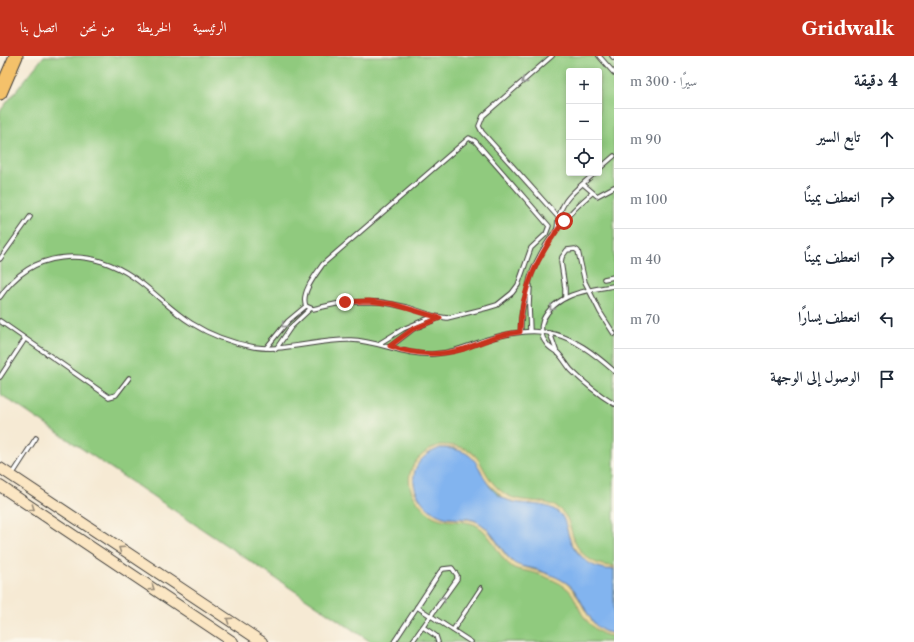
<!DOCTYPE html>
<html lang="ar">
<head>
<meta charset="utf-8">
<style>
  body { margin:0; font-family:"Libre Caslon Text",Amiri,serif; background:#f6f6f7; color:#1f2937; direction:rtl }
  .controls { position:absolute; right:12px; top:12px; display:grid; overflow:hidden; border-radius:4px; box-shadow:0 2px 6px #0003 }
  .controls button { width:36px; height:36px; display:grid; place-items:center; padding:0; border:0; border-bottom:1px solid #e0e1e3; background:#fff; color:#1f2937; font:20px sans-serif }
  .stop { position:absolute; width:12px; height:12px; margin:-9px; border:3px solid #c8321e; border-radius:50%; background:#fff }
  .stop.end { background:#c8321e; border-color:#fff; box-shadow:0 1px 4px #0008 }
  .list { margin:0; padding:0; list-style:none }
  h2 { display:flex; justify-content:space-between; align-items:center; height:52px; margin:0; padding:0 16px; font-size:17px }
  h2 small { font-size:13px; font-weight:400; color:#747a83 }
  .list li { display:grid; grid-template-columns:26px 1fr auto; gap:12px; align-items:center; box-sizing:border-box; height:60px; padding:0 16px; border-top:1px solid #e0e1e3 }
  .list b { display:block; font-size:15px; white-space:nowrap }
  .list em { font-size:13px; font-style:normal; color:#747a83 }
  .icon { flex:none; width:22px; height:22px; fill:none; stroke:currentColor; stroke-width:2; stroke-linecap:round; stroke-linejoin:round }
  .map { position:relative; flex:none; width:614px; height:586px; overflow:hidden; direction:ltr }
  header { display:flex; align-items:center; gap:24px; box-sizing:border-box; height:56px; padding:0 20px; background:#c8321e; color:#fff }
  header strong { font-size:19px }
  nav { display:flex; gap:22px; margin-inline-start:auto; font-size:14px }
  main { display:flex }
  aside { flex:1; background:#fff }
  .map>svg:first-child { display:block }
</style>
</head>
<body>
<header>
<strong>Gridwalk</strong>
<nav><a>الرئيسية</a><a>الخريطة</a><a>من نحن</a><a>اتصل بنا</a></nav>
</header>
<main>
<aside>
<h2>4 دقيقة<small>سيرًا · 300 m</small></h2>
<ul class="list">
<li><svg class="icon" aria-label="ahead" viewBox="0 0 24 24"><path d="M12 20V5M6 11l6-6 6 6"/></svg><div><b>تابع السير</b></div><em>90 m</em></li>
<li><svg class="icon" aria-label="right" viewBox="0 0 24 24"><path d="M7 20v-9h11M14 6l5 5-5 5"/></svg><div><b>انعطف يمينًا</b></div><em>100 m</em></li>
<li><svg class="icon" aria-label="right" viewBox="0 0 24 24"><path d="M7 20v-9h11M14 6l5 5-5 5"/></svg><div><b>انعطف يمينًا</b></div><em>40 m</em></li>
<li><svg class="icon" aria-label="left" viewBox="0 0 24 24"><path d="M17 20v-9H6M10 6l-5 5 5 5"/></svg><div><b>انعطف يسارًا</b></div><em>70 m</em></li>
<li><svg class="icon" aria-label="arrive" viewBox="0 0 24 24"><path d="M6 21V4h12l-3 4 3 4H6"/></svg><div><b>الوصول إلى الوجهة</b></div></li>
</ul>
</aside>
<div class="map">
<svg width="614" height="586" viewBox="0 0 614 586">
  <rect width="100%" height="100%" fill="#fbf7ec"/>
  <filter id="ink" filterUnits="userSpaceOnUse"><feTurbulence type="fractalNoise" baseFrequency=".025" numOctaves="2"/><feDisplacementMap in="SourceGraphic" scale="8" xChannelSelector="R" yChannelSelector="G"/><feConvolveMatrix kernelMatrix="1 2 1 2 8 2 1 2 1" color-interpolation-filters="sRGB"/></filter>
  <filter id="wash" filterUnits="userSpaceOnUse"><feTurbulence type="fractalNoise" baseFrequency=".012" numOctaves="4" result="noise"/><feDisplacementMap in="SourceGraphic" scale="16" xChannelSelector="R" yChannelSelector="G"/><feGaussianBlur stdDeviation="0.9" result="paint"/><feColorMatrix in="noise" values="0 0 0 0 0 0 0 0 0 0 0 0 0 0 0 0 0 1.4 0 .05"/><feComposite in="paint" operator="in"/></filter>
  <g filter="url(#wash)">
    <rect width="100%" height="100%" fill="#f6ead4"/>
    <path fill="#90ca7e" stroke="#56734d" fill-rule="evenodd" d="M44 0H614V586H371L0 338V55ZM569 15H599V117H569Z"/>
    <path fill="#eeda9e" stroke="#857b5d" d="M440 389C490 389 474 417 505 438 523 450 549 439 564 458 570 465 571 476 574 484 580 500 597 511 614 510V513L604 514 591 509 582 501 571 487 566 471 532 448 518 447 505 443 485 425 480 413 454 392H440L429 397 415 436C424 447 433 460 448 462 460 464 470 461 481 468 496 478 500 500 517 508 534 516 555 516 570 530 583 543 590 578 614 577V580C600 581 585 565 580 554 575 545 574 537 565 531 555 524 544 520 532 516 527 515 519 514 514 512 497 502 494 479 476 469 463 463 448 467 435 461 428 458 422 451 417 445 399 420 415 398 440 389Z"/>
    <path fill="#82b4ef" stroke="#4f6886" d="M440 392C490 392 472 426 505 443 523 452 548 443 562 460 567 468 567 478 571 486 579 503 596 515 614 513V577C588 578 584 539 568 528 558 521 546 517 535 513 528 511 520 511 514 507 500 495 495 476 478 466 469 461 459 463 449 462 429 460 411 438 414 419 416 404 428 397 440 392Z"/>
  </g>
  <g filter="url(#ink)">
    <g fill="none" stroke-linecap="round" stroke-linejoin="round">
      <g stroke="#3d3b38" stroke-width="5.5">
        <g id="lane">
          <polyline points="552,0 483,60 479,70 482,76 558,161"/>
          <polyline points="599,0 614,17"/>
          <polyline points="612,0 614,2"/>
          <path d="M469 82 475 85 549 170 546 178 531 192 518 229 512 237 497 249 487 252 447 262 434 260 407 251 381 246H345L313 253 306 250C300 238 316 218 323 208Z"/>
          <polyline points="599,113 614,100"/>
          <polyline points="583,128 597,140 614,131"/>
          <path d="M557 173C559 143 574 136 595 117"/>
          <polyline points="0,203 30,161"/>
          <polyline points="604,223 614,221"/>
          <path d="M614 230C588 234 556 237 543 264 540 272 541 281 546 287 549 292 554 294 558 297 563 302 566 308 571 314 584 327 598 338 614 348"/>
          <path d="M0 241C32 193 88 191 133 221 154 235 170 254 191 267 210 279 232 287 254 291 287 296 318 283 351 284 379 285 405 300 434 298 452 297 468 290 485 284 543 266 570 276 614 315"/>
          <polyline points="565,242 565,232 561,206 562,201 567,194 575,193 578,195 585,226 600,256 614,278"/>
          <polyline points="0,265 109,341 116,339 129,322"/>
          <polyline points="530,275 529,249 530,230"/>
          <path d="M521 276C520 260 523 249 528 234 529 229 529 224 531 219 543 187 566 159 592 137"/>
          <polyline points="550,277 557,297"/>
          <polyline points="380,287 403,273 434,260"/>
          <polyline points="391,290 413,273 439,262"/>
          <polyline points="266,292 288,265 306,250"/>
          <polyline points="276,293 291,271 310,253"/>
          <polyline points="0,321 25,283"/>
          <polyline points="12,419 36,382"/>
          <polyline points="417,551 471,586"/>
          <polyline points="423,571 436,580 438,586"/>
          <polyline points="453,574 481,532"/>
          <polyline points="394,586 440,516 443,513 452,512 457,519 457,523 412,586"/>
        </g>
      </g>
      <g stroke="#3d3b38" stroke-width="12">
        <g id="secondary">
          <polyline points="0,412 262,586"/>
          <polyline points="0,430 233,586"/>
        </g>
      </g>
      <g stroke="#3d3b38" stroke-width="15">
        <polyline id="highway" points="0,37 16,0"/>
      </g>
      <use href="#lane" stroke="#fff" stroke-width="3.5"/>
      <use href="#secondary" stroke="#fbe6c3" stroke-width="10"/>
      <use href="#highway" stroke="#f4c16a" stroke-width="13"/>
    </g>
    <defs><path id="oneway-chevron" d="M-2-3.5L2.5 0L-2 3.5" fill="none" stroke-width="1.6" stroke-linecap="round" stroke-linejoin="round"/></defs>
    <g stroke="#999">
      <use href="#oneway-chevron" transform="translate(524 25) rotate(139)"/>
      <use href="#oneway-chevron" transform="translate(552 252) rotate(134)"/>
      <use href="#oneway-chevron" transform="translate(284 269) rotate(134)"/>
      <use href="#oneway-chevron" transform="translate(443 543) rotate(-54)"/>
    </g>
    <g stroke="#978b78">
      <use href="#oneway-chevron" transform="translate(32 452) rotate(34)"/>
      <use href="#oneway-chevron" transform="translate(121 493) rotate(-146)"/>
      <use href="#oneway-chevron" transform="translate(152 532) rotate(34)"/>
      <use href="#oneway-chevron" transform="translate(229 564) rotate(-146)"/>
    </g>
  </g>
  <g fill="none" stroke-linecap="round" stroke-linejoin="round" filter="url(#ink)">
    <path stroke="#c8321e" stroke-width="5" d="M345 246 369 245 393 248 440 262 413 273 390 290C414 299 439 300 464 293 483 286 500 278 520 276 520 234 539 198 564 165"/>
  </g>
</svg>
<div class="controls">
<button>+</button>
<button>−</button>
<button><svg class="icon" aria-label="locate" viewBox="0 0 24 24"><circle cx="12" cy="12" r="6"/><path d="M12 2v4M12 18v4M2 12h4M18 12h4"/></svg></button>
</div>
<div class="stop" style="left:564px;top:165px"></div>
<div class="stop end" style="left:345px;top:246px"></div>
</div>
</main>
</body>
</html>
